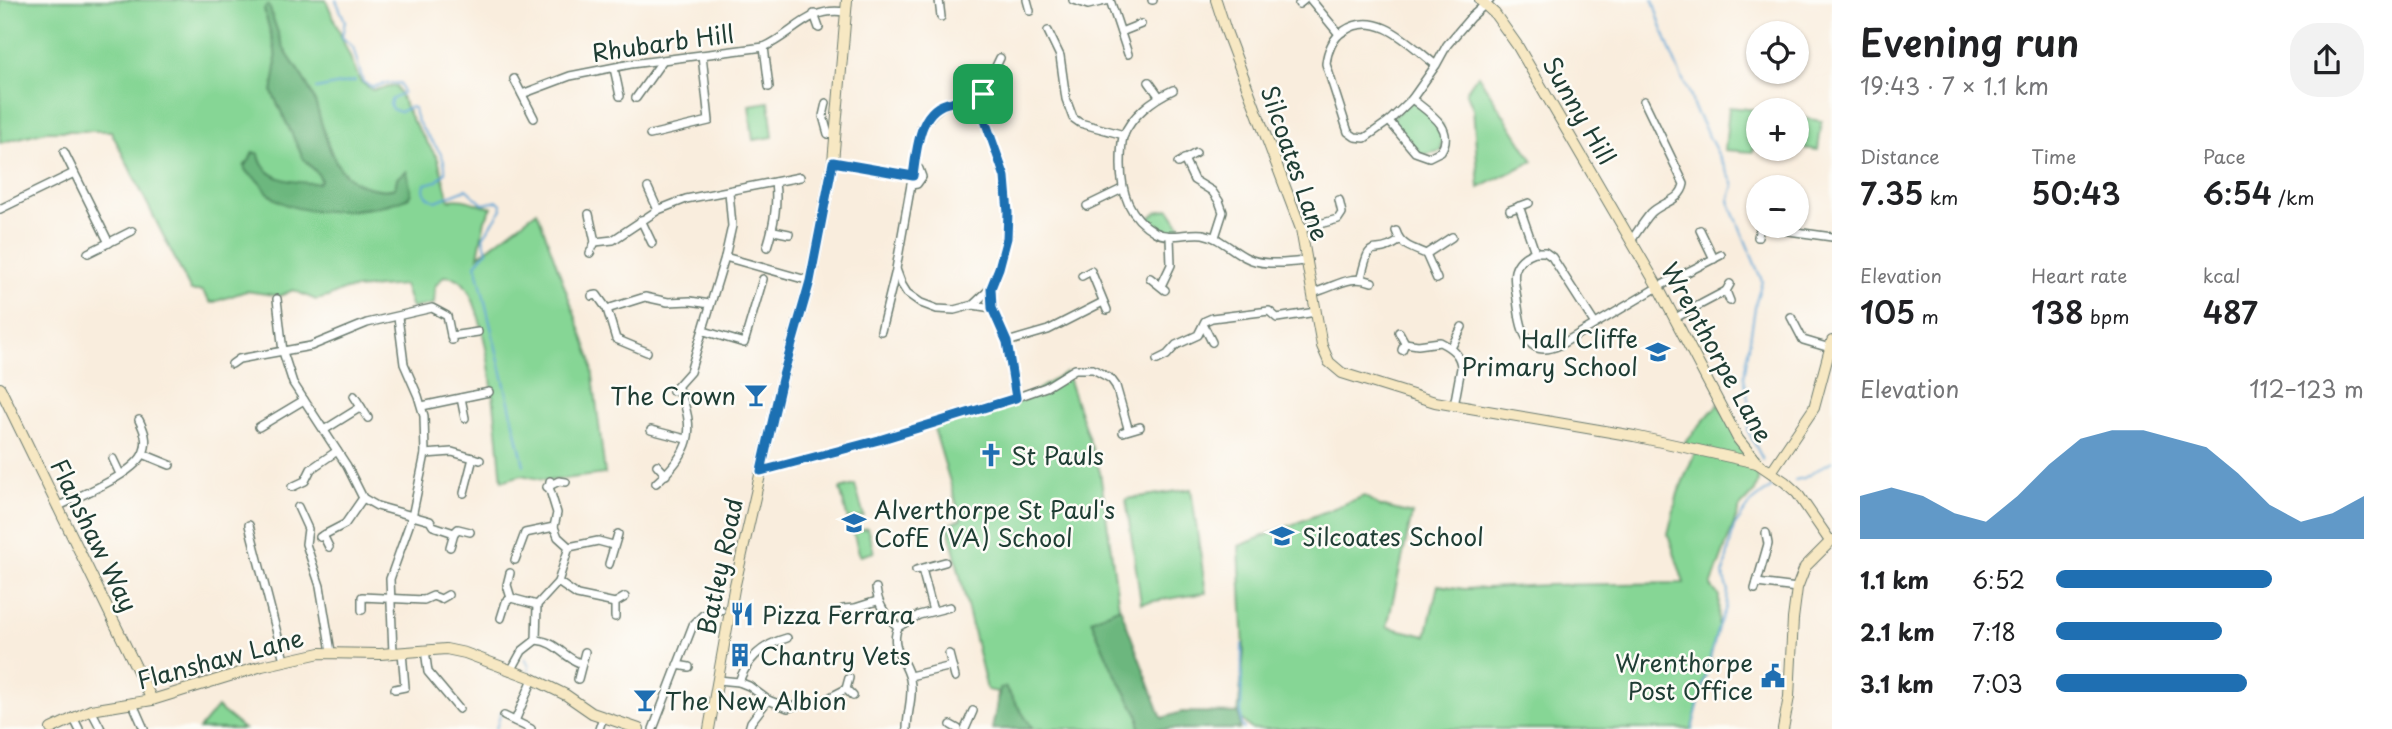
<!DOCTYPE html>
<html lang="en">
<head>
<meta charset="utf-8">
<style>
  body { margin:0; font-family:"Playpen Sans",sans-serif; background:#f2f2f2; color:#202124; height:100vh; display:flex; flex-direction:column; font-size:26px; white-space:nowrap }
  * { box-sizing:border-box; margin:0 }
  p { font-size:23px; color:#757577 }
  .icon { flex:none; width:38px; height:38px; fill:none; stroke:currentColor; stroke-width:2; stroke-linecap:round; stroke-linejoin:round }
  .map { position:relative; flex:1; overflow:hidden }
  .details { display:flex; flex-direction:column; background:#fff; width:560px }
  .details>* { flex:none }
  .tools { position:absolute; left:1746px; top:21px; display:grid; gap:14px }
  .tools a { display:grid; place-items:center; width:63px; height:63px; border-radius:50%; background:#fff; box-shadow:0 2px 5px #0004; font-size:35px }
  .pin { position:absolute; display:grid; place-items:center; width:60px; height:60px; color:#fff; margin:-30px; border-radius:14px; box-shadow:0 4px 10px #0006 }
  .round { display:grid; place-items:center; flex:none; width:74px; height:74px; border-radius:28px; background:#f2f2f2 }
  .head { display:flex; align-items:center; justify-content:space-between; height:119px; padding:0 28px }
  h1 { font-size:38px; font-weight:600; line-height:52px }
  .stats { display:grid; grid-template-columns:repeat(3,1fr); gap:10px; height:119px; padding:7px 28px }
  .stats div { display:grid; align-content:center }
  .stats b { font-size:30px; font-weight:600 }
  .stats small { font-size:19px; font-weight:400 }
  .stats p { font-size:19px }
  .chart { height:196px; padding:14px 28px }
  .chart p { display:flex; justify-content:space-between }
  .chart svg { width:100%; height:126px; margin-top:7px; fill:#1f6fb2; opacity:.7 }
  ul { padding:0 28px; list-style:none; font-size:23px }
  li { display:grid; grid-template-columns:112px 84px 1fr; align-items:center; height:52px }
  li i { height:18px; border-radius:9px; background:#1f6fb2 }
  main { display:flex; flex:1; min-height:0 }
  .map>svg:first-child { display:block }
</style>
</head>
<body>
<main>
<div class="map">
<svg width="1832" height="729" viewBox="0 0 1832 729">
  <rect width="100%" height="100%" fill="#fdfcf7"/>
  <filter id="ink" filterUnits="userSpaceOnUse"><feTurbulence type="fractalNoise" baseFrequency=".0143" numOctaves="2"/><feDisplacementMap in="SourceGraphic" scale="14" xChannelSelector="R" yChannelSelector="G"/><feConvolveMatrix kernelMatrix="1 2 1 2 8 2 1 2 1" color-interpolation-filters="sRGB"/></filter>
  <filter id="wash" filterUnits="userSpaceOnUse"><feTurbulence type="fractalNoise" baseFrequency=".00686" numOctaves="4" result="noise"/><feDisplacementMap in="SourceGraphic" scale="28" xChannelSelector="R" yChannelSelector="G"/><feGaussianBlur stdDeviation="1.57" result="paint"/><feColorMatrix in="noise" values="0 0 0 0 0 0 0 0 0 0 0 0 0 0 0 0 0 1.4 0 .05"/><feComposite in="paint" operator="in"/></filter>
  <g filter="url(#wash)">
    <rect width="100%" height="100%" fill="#f9eddd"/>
    <g fill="#86d695" stroke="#528a64" stroke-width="2">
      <path d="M0 0H326L360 81 372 90 396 86 412 120 438 159 449 200C468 197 473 205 492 207L485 220 478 256 537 211 591 359 605 474 547 481 522 475 502 481C497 437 490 314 463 283 458 277 451 277 444 276L435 286 434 304 412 308 404 285 343 290 328 297 316 300 293 290 280 296 246 291 211 303 202 291H191L111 131H46L0 143Z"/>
      <path d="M1478 75 1533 161 1479 188 1473 108 1466 92Z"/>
      <path d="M1412 99 1443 126 1441 151 1421 155 1389 121Z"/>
      <path d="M769 102 773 137 753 140 749 105Z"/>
      <path d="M1729 107 1757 110 1753 152 1725 150Z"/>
      <path d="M1797 117 1822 121 1818 150 1797 147Z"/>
      <path d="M1169 209 1183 230C1168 233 1162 231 1149 223L1148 219 1157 212Z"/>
      <path d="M1066 372 1100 472 1119 607 1163 722 1171 729H994L998 692 987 690 948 525 961 519 933 425 1032 393Z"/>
      <path d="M1718 404 1757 463 1758 481 1755 491 1740 507 1711 586 1719 596 1718 627 1692 729H1251L1238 716 1244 651 1239 546 1364 496 1380 506 1412 514 1387 627 1426 636 1438 585 1464 589 1548 585 1684 583 1668 534 1678 493 1696 450 1682 446Z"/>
      <path d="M855 485 864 516 848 520 840 489Z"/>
      <path d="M1191 489 1206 593 1141 603 1126 499Z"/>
      <path d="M867 528 874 552 860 556 853 532Z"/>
      <path d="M217 707 244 729H199Z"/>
    </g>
    <g fill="#6cb77e" stroke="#467a59" stroke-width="2">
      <path d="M267 5 269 6C274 21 279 38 286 52 295 67 308 82 314 99 326 132 329 177 368 187 378 189 386 191 395 188L397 178 407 171 411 193 409 197C377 211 308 219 277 200 268 195 264 187 258 181 252 174 246 175 244 166L249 161 253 152 259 154C263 181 296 183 318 183L321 180 318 174 303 158 272 92 276 67 275 50 264 9Z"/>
      <path d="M1120 607 1162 718 1182 712 1239 713 1240 729H1139V717L1111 666 1091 620Z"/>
      <path d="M1005 687 1033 729H992L1000 688Z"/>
    </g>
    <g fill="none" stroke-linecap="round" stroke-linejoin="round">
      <g stroke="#5fa5d5" stroke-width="2">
        <path d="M336 0 345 21 342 37 353 47 363 82 372 87 383 84 400 83 403 93 391 100 390 105 392 109 400 112 410 107 414 108C416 134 448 147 445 173L437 181 425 184C422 193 427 198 436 201L466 189 483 204 498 201 501 204 502 209 483 237 487 251 476 264 524 465"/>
        <path d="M1653 0C1660 24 1668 47 1678 69 1683 82 1692 93 1693 106L1734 185 1729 201 1762 281 1756 301 1744 377 1750 411 1748 431 1763 460"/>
        <path d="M316 89 355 81"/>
        <path d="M1767 474 1772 485"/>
        <path d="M1795 480 1804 478 1832 461"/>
        <path d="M1242 644 1241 724 1244 729"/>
        <path d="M525 658 529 666V670"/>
        <path d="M496 729 501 712"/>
        <path d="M1692 729 1718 627 1726 608 1728 591 1723 575 1734 527 1751 503 1773 486 1780 484"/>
      </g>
    </g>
  </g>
  <g filter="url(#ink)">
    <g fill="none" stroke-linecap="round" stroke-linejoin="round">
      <g stroke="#6b7b6f" stroke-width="10">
        <g id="street">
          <path d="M939 0 941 17"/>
          <path d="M1027 0 1030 11"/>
          <path d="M1073 0 1088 5 1109 0"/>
          <path d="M1110 0 1128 54"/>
          <path d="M1152 0H1153"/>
          <path d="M1311 0 1339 34"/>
          <path d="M1299 4 1304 0"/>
          <path d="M814 14 819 28"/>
          <path d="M1048 31 1060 56 1066 99 1073 118 1080 123 1124 135"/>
          <path d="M1121 32 1141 24"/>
          <path d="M764 47 769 87"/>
          <path d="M1436 65C1411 46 1378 8 1344 31 1333 37 1327 52 1326 64L1348 132 1355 137 1365 138 1389 121 1412 99 1436 65 1447 45 1470 18 1490 0"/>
          <path d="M614 68 620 96"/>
          <path d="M514 79 534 118"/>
          <path d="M1149 82 1159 96"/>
          <path d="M1173 90C1153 99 1131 116 1123 137 1121 145 1121 155 1121 164 1121 193 1129 217 1155 232 1170 240 1186 232 1203 234 1219 237 1230 249 1245 257 1263 267 1288 262 1308 261"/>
          <path d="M522 94 570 76 631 64 764 47C794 34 809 6 845 12"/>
          <path d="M636 98 663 60"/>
          <path d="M826 103 823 116 828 134 835 136"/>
          <path d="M982 112C957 91 938 104 921 128L896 269 902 285 907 293 921 303 937 309 954 310 973 305 991 288"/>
          <path d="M1389 121 1415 152 1429 157 1441 151C1456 128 1428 112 1412 99"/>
          <path d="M650 135 709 121 702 55"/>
          <path d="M64 152 109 243"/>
          <path d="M1184 159 1194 180 1212 191 1219 201 1223 212 1215 237"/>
          <path d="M833 162 913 176"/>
          <path d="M1178 163 1196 153"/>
          <path d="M911 185 917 184 922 177 919 169 914 166"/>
          <path d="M648 188 658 210"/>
          <path d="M1087 206 1122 189"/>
          <path d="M1519 206 1535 252"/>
          <path d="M0 209 74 173"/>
          <path d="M1510 210 1529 203"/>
          <path d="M589 214 595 242 590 253"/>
          <path d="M641 220 652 243"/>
          <path d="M1301 229 1338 219 1342 213 1339 200"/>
          <path d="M1700 230 1714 259"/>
          <path d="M774 231 789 234"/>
          <path d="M1396 231C1401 246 1412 248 1426 254L1452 237"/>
          <path d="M1758 237 1760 227 1832 237"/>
          <path d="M1631 241C1637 232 1644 221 1651 213 1662 202 1681 201 1684 184L1644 101"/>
          <path d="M595 242 613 240 658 210 686 199 800 177"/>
          <path d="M767 247C774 225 778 205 775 182"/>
          <path d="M88 253 132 231"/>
          <path d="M1426 254 1437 279"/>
          <path d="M725 257 810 281"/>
          <path d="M1082 276 1091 271 1107 310"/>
          <path d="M1150 278 1165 290"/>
          <path d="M1361 278C1371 232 1372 260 1399 241"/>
          <path d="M1730 284 1726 291 1730 301"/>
          <path d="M1161 286 1171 265 1170 237"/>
          <path d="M1312 293C1334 288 1350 273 1372 282"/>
          <path d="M592 296 597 295 607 309 616 339 647 352"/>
          <path d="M277 299 283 352 293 383 347 466 363 498 377 506 430 521 433 526 454 533 458 529 470 532"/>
          <path d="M973 305 992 308"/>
          <path d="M607 309 645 297 668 302 690 301 710 304"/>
          <path d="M1791 317 1803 340 1830 348"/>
          <path d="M1675 318 1726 291"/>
          <path d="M1595 324 1552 257 1545 252H1535C1526 255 1518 261 1515 271 1513 279 1516 290 1517 299 1520 324 1524 361 1560 345L1658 287 1721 255"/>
          <path d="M1204 326 1212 342"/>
          <path d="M704 331 744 343 763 279"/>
          <path d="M881 331 896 270"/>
          <path d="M1399 332 1405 343 1402 350"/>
          <path d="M451 336 478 332"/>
          <path d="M1007 342 1048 330 1103 302"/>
          <path d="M1405 343 1418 345 1440 342C1452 348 1461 355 1461 368L1454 406"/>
          <path d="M1451 348 1462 327"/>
          <path d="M1157 360 1167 355 1176 345 1198 335 1205 321 1212 318 1269 311 1277 318 1316 312"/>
          <path d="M232 364 239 359 311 346 367 323 432 308 447 316 452 340"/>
          <path d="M673 391 690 372 725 257 732 226 729 192"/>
          <path d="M354 396 368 418"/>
          <path d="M461 398 465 418"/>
          <path d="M1015 398 1046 387 1075 369H1093L1111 379 1116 386 1128 428"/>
          <path d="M422 406 489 392"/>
          <path d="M259 427 304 400"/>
          <path d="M324 430 361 407"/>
          <path d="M651 430 686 439"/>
          <path d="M1123 432 1140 427"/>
          <path d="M143 454 170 465"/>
          <path d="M425 454 452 452 480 460"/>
          <path d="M113 459 120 474"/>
          <path d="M657 465 666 475"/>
          <path d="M761 471 879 440 1015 398 1007 342 992 308 991 288 999 268 1007 238 1008 213 1005 177 982 112 983 94 1000 58"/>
          <path d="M656 483C690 453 698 431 678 388"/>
          <path d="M292 487 305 481 311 469 337 451"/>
          <path d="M547 487 559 481 566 482"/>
          <path d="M464 493 473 458"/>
          <path d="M57 507C78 496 137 474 144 451 148 440 144 430 139 420"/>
          <path d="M298 507 308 529 306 544 320 586 331 652"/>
          <path d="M249 525 284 660"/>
          <path d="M323 535 329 547"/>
          <path d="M320 537 345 524 363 498"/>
          <path d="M450 547 454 533"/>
          <path d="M569 547 598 541 613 545"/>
          <path d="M515 560 525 533 554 527"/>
          <path d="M609 564 618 534"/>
          <path d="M922 569 933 611"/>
          <path d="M916 570 945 562"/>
          <path d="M510 573 507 585 511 598"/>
          <path d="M558 582 577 595 615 603"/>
          <path d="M1757 583 1797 588"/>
          <path d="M876 588C878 605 885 615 898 627 889 648 906 660 910 679 914 695 907 712 907 729"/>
          <path d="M1755 589 1768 544 1766 533"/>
          <path d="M843 609 855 608 877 601"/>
          <path d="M362 610V597L424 600 433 596 441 599 448 595"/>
          <path d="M615 617V603L625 597"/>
          <path d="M501 618 506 602 511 598 537 605"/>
          <path d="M898 627 919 615 950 607"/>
          <path d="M536 640C558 642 561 656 580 663"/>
          <path d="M425 650 428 672 459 709"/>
          <path d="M393 653 390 579 412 517 425 454 424 416 418 396 404 364 398 317"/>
          <path d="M949 654 955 677"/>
          <path d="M677 665 689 667"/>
          <path d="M511 671 522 651 536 640 537 605 558 582 569 547 558 537 554 527 557 513 549 487 550 481"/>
          <path d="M910 676 952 666"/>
          <path d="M849 678 846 689 853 696"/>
          <path d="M578 679 585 652"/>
          <path d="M718 680 739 682 749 686 768 700 788 708 803 703 821 702 846 689"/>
          <path d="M739 682C747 659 764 644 787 638"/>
          <path d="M395 689 405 687 402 652"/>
          <path d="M133 704 144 729"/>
          <path d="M91 710 101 729"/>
          <path d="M504 716 531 729"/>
          <path d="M73 717 79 729"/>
          <path d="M515 721 533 679"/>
          <path d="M951 725 958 729"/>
          <path d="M599 729 603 717"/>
          <path d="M653 729 693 625 703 615 721 610"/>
          <path d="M749 729 751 722 768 700"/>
          <path d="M965 729 973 711"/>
        </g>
      </g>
      <g stroke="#6b7b6f" stroke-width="12">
        <g id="secondary">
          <path d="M1216 0 1226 31 1301 229 1322 346 1329 362 1342 373 1435 402 1634 436 1757 463"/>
          <path d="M1480 0 1495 14 1517 45 1658 287 1738 439 1757 463 1785 482 1797 493 1830 541"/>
          <path d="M0 388 152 700"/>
          <path d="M1771 472 1814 408 1832 341"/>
          <path d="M51 729 91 710 152 700 262 666 320 653 380 654 446 649 465 653 529 677 566 695 592 713 639 729"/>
          <path d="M709 729 734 589 782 379 810 281 833 162 847 0"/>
          <path d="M1783 729 1789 697 1793 619 1797 588 1805 567 1832 540"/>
        </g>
      </g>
      <use href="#street" stroke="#fff" stroke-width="7"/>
      <use href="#secondary" stroke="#f7e8c3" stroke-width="10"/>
    </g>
  </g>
  <g fill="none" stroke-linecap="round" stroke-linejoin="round" filter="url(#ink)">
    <g stroke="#fff" stroke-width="14">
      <path id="route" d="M983 94 985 103 982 112 1005 177 1008 213 1007 238 999 268 991 288 992 308 1007 342 1016 398 879 440 761 471 782 379 810 281 833 162 913 176C917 150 918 107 952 102 967 99 968 104 983 94Z"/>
    </g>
    <use href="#route" stroke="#1f6fb2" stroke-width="9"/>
  </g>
  <defs>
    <g id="school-bare" transform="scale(1.89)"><path d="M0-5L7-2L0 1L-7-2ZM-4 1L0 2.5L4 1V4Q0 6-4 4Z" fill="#1f6fb2" stroke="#fdfcf7" stroke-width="2.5" paint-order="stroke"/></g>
    <g id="bar-bare" transform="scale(1.89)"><path d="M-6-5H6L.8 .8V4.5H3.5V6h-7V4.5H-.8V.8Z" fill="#1f6fb2" stroke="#fdfcf7" stroke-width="2.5" paint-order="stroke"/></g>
    <g id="church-bare" transform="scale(1.89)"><path d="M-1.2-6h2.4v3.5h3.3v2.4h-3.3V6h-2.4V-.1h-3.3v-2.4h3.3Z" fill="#1f6fb2" stroke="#fdfcf7" stroke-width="2.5" paint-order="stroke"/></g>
    <g id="restaurant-bare" transform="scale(1.89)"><path d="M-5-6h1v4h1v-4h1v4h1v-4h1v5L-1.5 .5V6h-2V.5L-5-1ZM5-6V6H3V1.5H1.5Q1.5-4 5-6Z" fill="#1f6fb2" stroke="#fdfcf7" stroke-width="2.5" paint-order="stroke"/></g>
    <g id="building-bare" transform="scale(1.89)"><path d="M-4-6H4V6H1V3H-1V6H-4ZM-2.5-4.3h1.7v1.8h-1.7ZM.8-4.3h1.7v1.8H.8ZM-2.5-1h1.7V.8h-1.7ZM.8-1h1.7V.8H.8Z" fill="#1f6fb2" stroke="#fdfcf7" stroke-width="2.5" paint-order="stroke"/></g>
    <g id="civic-bare" transform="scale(1.89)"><path d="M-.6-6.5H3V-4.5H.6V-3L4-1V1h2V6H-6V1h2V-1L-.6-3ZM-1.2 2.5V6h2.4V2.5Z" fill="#1f6fb2" stroke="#fdfcf7" stroke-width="2.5" paint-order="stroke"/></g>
  </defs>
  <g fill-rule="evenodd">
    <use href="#school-bare" x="1658" y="352"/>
    <use href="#bar-bare" x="756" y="395"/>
    <use href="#church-bare" x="991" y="455"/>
    <use href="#school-bare" x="854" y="523"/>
    <use href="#school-bare" x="1282" y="536"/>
    <use href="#restaurant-bare" x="742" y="614"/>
    <use href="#building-bare" x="740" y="655"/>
    <use href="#civic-bare" x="1773" y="676"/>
    <use href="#bar-bare" x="645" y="700"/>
  </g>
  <g text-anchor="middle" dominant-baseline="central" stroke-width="5" stroke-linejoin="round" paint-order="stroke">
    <g font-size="24" fill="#1f3d34" stroke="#fdfcf7">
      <text transform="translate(663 42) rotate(-8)">Rhubarb Hill</text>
      <text transform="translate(1580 110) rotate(60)">Sunny Hill</text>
      <text transform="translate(1296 163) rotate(71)">Silcoates Lane</text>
      <text transform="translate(1718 352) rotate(61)">Wrenthorpe Lane</text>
      <text transform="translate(95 535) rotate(64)">Flanshaw Way</text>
      <text transform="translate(719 566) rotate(-78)">Batley Road</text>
      <text transform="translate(220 658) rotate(-15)">Flanshaw Lane</text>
    </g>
    <g font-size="24" fill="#1f3d34" stroke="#fdfcf7" text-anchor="start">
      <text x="1638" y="338" text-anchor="end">Hall Cliffe<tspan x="1638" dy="28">Primary School</tspan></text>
      <text x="736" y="395" text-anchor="end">The Crown</text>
      <text x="1011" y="455">St Pauls</text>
      <text x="874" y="509">Alverthorpe St Paul's<tspan x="874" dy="28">CofE (VA) School</tspan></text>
      <text x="1302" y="536">Silcoates School</text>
      <text x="762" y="614">Pizza Ferrara</text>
      <text x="760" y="655">Chantry Vets</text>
      <text x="1753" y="662" text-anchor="end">Wrenthorpe<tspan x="1753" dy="28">Post Office</tspan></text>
      <text x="665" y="700">The New Albion</text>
    </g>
  </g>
</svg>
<div class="tools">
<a><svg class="icon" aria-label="locate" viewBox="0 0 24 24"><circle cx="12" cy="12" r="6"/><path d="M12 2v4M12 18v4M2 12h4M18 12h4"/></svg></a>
<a>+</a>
<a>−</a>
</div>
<div class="pin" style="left:983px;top:94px;background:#1e9e55"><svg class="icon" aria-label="arrive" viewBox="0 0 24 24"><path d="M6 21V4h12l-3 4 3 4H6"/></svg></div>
</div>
<section class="details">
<div class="head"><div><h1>Evening run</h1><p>19:43 · 7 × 1.1 km</p></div><a class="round"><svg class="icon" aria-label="share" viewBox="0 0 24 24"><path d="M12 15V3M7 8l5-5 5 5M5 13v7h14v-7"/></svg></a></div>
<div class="stats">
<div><p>Distance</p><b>7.35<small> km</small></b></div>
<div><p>Time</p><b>50:43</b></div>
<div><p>Pace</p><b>6:54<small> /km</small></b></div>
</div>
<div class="stats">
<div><p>Elevation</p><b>105<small> m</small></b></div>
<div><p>Heart rate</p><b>138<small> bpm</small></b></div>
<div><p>kcal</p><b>487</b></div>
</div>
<div class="chart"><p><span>Elevation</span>112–123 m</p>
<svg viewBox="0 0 160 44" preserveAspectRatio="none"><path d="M0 44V29L10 26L20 29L30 35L40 38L50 29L60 18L70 9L80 6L90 6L100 9L110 12L120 21L130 32L140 38L150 35L160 29V44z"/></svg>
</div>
<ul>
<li><b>1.1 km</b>6:52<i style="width:70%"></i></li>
<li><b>2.1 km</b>7:18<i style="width:54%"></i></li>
<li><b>3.1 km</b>7:03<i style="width:62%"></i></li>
</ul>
</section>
</main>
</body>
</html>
